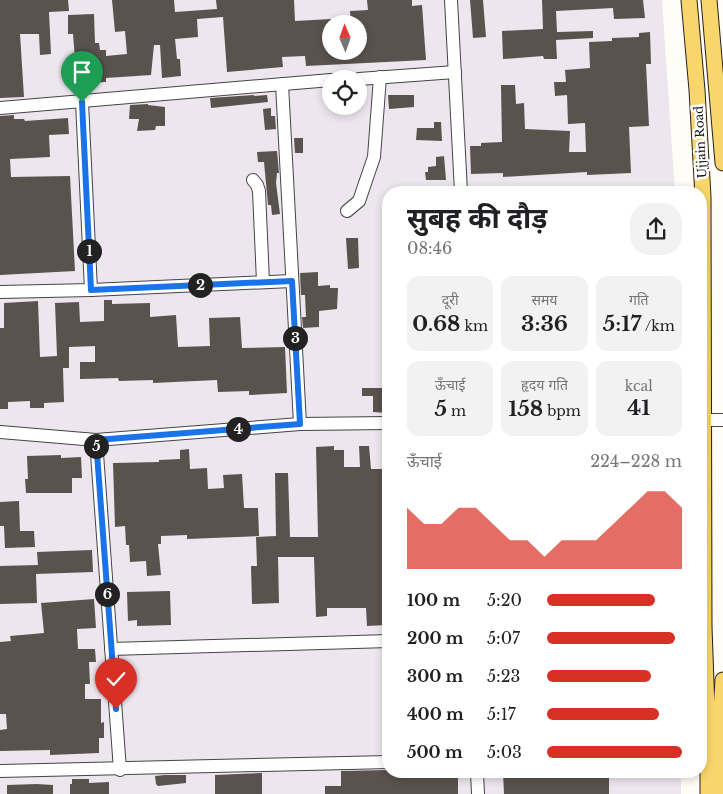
<!DOCTYPE html>
<html lang="hi">
<head>
<meta charset="utf-8">
<style>
  body { margin:0; font-family:"Libre Baskerville","Noto Sans Devanagari",serif; background:#f2f2f2; color:#202124; height:100vh; display:flex; flex-direction:column; font-size:19px; white-space:nowrap }
  * { box-sizing:border-box; margin:0 }
  p { font-size:16px; color:#757577 }
  .icon { flex:none; width:28px; height:28px; fill:none; stroke:currentColor; stroke-width:2; stroke-linecap:round; stroke-linejoin:round }
  .map { position:relative; flex:1; overflow:hidden }
  .drawer { position:absolute; left:382px; top:186px; width:325px; height:592px; display:flex; flex-direction:column; background:#fff; border-radius:20px; box-shadow:0 2px 8px #0003 }
  .drawer>* { flex:none }
  .needle { width:32px; rotate:358deg }
  .fabs { position:absolute; left:322px; top:15px; display:grid; gap:10px }
  .fabs a { display:grid; place-items:center; width:45px; height:45px; border-radius:50%; background:#fff; box-shadow:0 2px 8px #0003; font-size:25px }
  .pin { position:absolute; display:grid; place-items:center; width:42px; height:42px; color:#fff; margin:-51px -21px; border-radius:50% 50% 50% 0; rotate:-45deg; box-shadow:0 0 5px #0007 }
  .pin .icon { rotate:45deg }
  .km { position:absolute; width:25px; height:25px; margin:-12px; border-radius:50%; background:#222; color:#fff; font-size:14px; line-height:25px; text-align:center }
  .round { display:grid; place-items:center; flex:none; width:52px; height:52px; border-radius:20px; background:#f2f2f2 }
  .summary { display:flex; align-items:center; justify-content:space-between; height:85px; padding:0 25px }
  h1 { font-size:28px; font-weight:700; line-height:38px }
  .figures { display:grid; grid-template-columns:repeat(3,1fr); gap:8px; height:85px; padding:5px 25px }
  .figures div { display:grid; align-content:center; border-radius:12px; background:#f2f2f2; text-align:center }
  .figures b { font-size:21px; font-weight:700 }
  .figures small { font-size:14px; font-weight:400 }
  .figures p { font-size:14px }
  .chart { height:140px; padding:10px 25px }
  .chart p { display:flex; justify-content:space-between }
  .chart svg { width:100%; height:90px; margin-top:5px; fill:#d93025; opacity:.7 }
  ul { padding:0 25px; list-style:none; font-size:16px }
  li { display:grid; grid-template-columns:80px 60px 1fr; align-items:center; height:38px }
  li i { height:12px; border-radius:6px; background:#d93025 }
  .map>svg:first-child { display:block }
</style>
</head>
<body>
<div class="map">
<svg width="723" height="794" viewBox="0 0 723 794">
  <rect width="100%" height="100%" fill="#fffdf5"/>
  <path fill="#eee6ef" fill-rule="evenodd" d="M0 0H662L675 192H389V772L681 773V794H0ZM331 24H359V51H331ZM331 79H359V106H331Z"/>
  <g fill="#5a524d">
    <path d="M0 0H68L69 11 49 12 51 54 40 55 39 34H20L24 97 0 98Z"/>
    <path d="M112 0H174L175 12 217 9 216 0H294L295 21 331 19V52L359 51V24H351L350 11 368 10 367 0H412V6L422 5 426 60 306 66 305 56 282 57 283 67 227 72 223 17 197 19 198 37 175 39 177 59H180L181 76 162 78 160 45H154L151 75 106 78V82L82 83V72H76L73 34H68V15L94 14 95 43H99L100 50H106V56L127 54 125 31 115 32Z"/>
    <path d="M470 0H483L486 37 473 38Z"/>
    <path d="M542 0H643L645 18 614 19 613 8 556 11 557 32 593 31V38L556 40 557 59H544L543 56 503 59 502 31 543 29Z"/>
    <path d="M650 32 651 64H646L649 126 629 127 631 173 587 175V172L503 177V173L471 174 470 146H481V143L502 142 501 85H515L516 104 524 103 525 129 570 131 569 152H586L585 123 568 124 567 95 555 96 554 82H566L565 70 590 68 589 42 612 41V38L639 37V33Z"/>
    <path d="M254 95V96L267 95 268 102 211 108 210 98Z"/>
    <path d="M388 95H414V107L389 109Z"/>
    <path d="M148 104V105L165 107V126H156L155 130 137 131 139 119H129L130 105Z"/>
    <path d="M271 108V116H275L276 129 265 130 263 109Z"/>
    <path d="M14 115V119H24L25 121 68 118 69 134 49 135 50 157 10 159 11 177 70 176 75 271 0 275V116Z"/>
    <path d="M434 122H441L442 141 416 140 417 128H434Z"/>
    <path d="M294 138H303V153H295Z"/>
    <path d="M277 151 279 173H277L276 183 280 214 272 215 271 205H268L264 162H258L257 152Z"/>
    <path d="M444 156 446 180H426L425 172H428V167L436 166V157Z"/>
    <path d="M346 238H358L359 268 348 269Z"/>
    <path d="M318 272V286L330 285V288H338L337 309 319 311V327L303 328 302 317H306L305 295H301L300 273Z"/>
    <path d="M104 300H112V304L150 303V317L176 315 178 347 210 346 209 318 240 317 242 348 285 347 287 393 249 395V391L218 392 217 380 153 383V380L119 381 118 378 80 379V362H95V346L69 347V368H63L64 402 44 403V408H30V401L8 402V409H0V328H4V303L38 301 40 357 57 356 55 303 79 302 80 322 104 321Z"/>
    <path d="M362 388H384V391H389V413L373 412V396H362Z"/>
    <path d="M334 446V450H344V467H360L359 446H369L371 469H389V598L385 599 386 625 367 626 366 608H327V616L316 617 314 557H278L279 603 252 604 251 566H257L256 537 276 536 275 473H288L290 537H318L316 447Z"/>
    <path d="M189 449 190 469 207 468 208 489 224 488 223 475 242 474 244 508H258L259 536 187 539V535L161 536V544H158L161 575 147 576 146 561 130 562 129 545H126L125 526 115 527 113 463 159 462V460L180 459V450Z"/>
    <path d="M61 455V458L81 457 82 478H72V493H26L25 479H28L27 456Z"/>
    <path d="M19 501 20 531H34L35 547 5 548 4 526H0V502Z"/>
    <path d="M92 550 93 572 36 574 37 603 0 604V566L38 565 37 552Z"/>
    <path d="M170 591 171 625 137 626V620L128 621 127 592Z"/>
    <path d="M94 599 96 628 77 629 78 649H95L96 662H89L90 684H85V699H101V723L104 722V738H99V753L50 755V750L0 751V730L7 729 6 714H0V642L11 641 10 636 44 633 41 603Z"/>
    <path d="M388 770V772H458V794H325V786H341V771Z"/>
    <path d="M503 772H609V794H504Z"/>
    <path d="M262 773V794H215V775Z"/>
    <path d="M165 775H186V783L158 786 156 784 155 776Z"/>
    <path d="M72 779H89V783L109 782V794H70V784H72Z"/>
    <path d="M37 784 53 785V794H7V785Z"/>
  </g>
  <g fill="none" stroke-linecap="round" stroke-linejoin="round">
    <g stroke="#444" stroke-width="14">
      <g id="minor">
        <path d="M451 0 461 192"/>
        <path d="M359 79 455 72"/>
        <path d="M282 84 300 424"/>
        <path d="M82 102 91 290"/>
        <path d="M0 108 331 80"/>
        <path d="M253 180 257 185 259 191 263 282"/>
        <path d="M347 211 359 201 374 157 380 77"/>
        <path d="M0 292 91 290 292 281"/>
        <path d="M701 420H723"/>
        <path d="M0 432 96 440 300 424 389 423"/>
        <path d="M96 440 120 770"/>
        <path d="M111 649 389 641"/>
        <path d="M0 771 389 762"/>
        <path d="M477 772 478 794"/>
      </g>
    </g>
    <g stroke="#222" stroke-width="17">
      <g id="major">
        <path d="M689 0 697 90 703 197 704 627 708 738V794"/>
        <path d="M709 0 723 163"/>
        <path d="M720 794V725L723 680"/>
      </g>
    </g>
    <use href="#minor" stroke="#fff" stroke-width="12"/>
    <use href="#major" stroke="#f9d66b" stroke-width="15"/>
  </g>
  <g fill="none" stroke-linecap="round" stroke-linejoin="round">
    <g stroke="#fff" stroke-width="10">
      <path id="route" d="M82 102 91 290 292 281 300 424 96 440 116 709"/>
    </g>
    <use href="#route" stroke="#1a73e8" stroke-width="6"/>
  </g>
  <g text-anchor="middle" dominant-baseline="central" stroke-width="5" stroke-linejoin="round" paint-order="stroke">
    <g font-size="12" fill="#111" stroke="#fff">
      <text transform="translate(700 142) rotate(-93)">Ujjain Road</text>
    </g>
  </g>
</svg>
<div class="fabs">
<a><svg class="needle" viewBox="-14 -14 28 28"><path d="M0-13l5 13h-10z" fill="#e53935"/><path d="M0 13l5-13h-10z" fill="#757577"/></svg></a>
<a><svg class="icon" aria-label="locate" viewBox="0 0 24 24"><circle cx="12" cy="12" r="6"/><path d="M12 2v4M12 18v4M2 12h4M18 12h4"/></svg></a>
</div>
<div class="pin" style="left:82px;top:102px;background:#1e9e55"><svg class="icon" aria-label="arrive" viewBox="0 0 24 24"><path d="M6 21V4h12l-3 4 3 4H6"/></svg></div>
<div class="pin" style="left:116px;top:709px;background:#d93025"><svg class="icon" aria-label="check" viewBox="0 0 24 24"><path d="M5 12l5 5 9-10"/></svg></div>
<b class="km" style="left:89px;top:251px">1</b>
<b class="km" style="left:200px;top:285px">2</b>
<b class="km" style="left:295px;top:338px">3</b>
<b class="km" style="left:238px;top:429px">4</b>
<b class="km" style="left:96px;top:446px">5</b>
<b class="km" style="left:107px;top:594px">6</b>
<section class="drawer">
<div class="summary"><div><h1>सुबह की दौड़</h1><p>08:46</p></div><a class="round"><svg class="icon" aria-label="share" viewBox="0 0 24 24"><path d="M12 15V3M7 8l5-5 5 5M5 13v7h14v-7"/></svg></a></div>
<div class="figures">
<div><p>दूरी</p><b>0.68<small> km</small></b></div>
<div><p>समय</p><b>3:36</b></div>
<div><p>गति</p><b>5:17<small> /km</small></b></div>
</div>
<div class="figures">
<div><p>ऊँचाई</p><b>5<small> m</small></b></div>
<div><p>हृदय गति</p><b>158<small> bpm</small></b></div>
<div><p>kcal</p><b>41</b></div>
</div>
<div class="chart"><p><span>ऊँचाई</span>224–228 m</p>
<svg viewBox="0 0 160 44" preserveAspectRatio="none"><path d="M0 44V14L10 22L20 22L30 14L40 14L50 22L60 30L70 30L80 38L90 30L100 30L110 30L120 22L130 14L140 6L150 6L160 14V44z"/></svg>
</div>
<ul>
<li><b>100 m</b>5:20<i style="width:80%"></i></li>
<li><b>200 m</b>5:07<i style="width:95%"></i></li>
<li><b>300 m</b>5:23<i style="width:77%"></i></li>
<li><b>400 m</b>5:17<i style="width:83%"></i></li>
<li><b>500 m</b>5:03<i style="width:100%"></i></li>
</ul>
</section>
</div>
</body>
</html>
